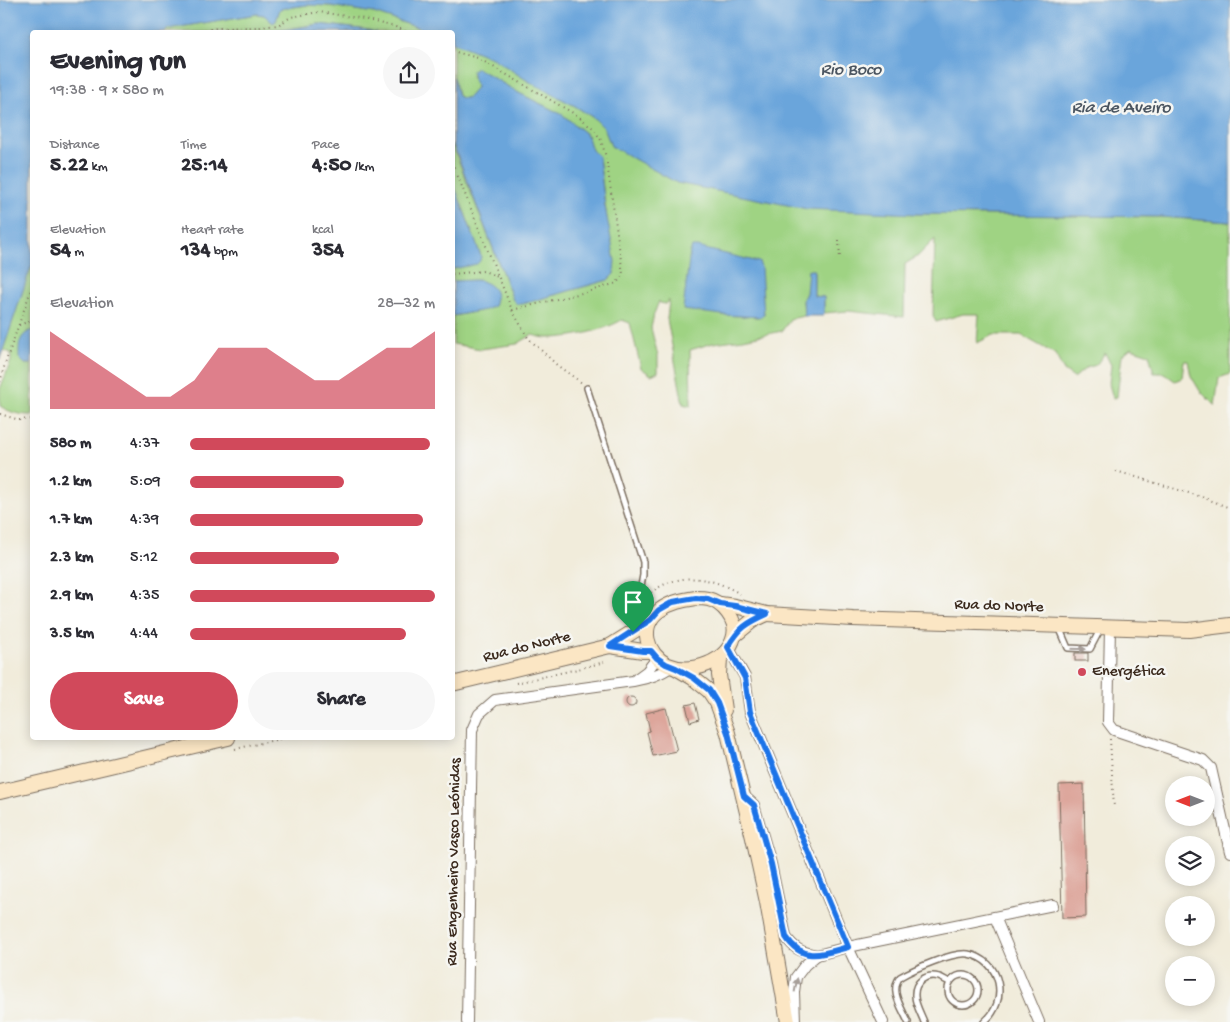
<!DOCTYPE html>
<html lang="en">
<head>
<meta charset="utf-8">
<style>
  body { margin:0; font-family:"Gochi Hand",sans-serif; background:#f7f7f7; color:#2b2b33; height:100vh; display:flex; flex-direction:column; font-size:19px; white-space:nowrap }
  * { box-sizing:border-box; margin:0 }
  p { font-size:16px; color:#7c7c81 }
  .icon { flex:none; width:28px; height:28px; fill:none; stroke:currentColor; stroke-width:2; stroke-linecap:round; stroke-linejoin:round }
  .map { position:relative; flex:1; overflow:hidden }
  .side { position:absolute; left:30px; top:30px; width:425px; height:710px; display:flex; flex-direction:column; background:#fff; border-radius:5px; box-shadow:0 2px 12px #0003 }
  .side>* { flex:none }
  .needle { width:32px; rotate:270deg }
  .fabs { position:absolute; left:1165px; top:776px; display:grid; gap:10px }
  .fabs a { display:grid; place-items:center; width:50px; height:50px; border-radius:50%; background:#fff; box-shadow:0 2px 12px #0003; font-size:25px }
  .pin { position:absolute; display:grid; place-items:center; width:42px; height:42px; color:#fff; margin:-51px -21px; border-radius:50% 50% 50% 0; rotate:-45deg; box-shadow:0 0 5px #0007 }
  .pin .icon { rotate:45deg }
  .round { display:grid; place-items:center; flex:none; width:52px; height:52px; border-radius:26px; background:#f7f7f7 }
  .overview { display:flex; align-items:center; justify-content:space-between; height:85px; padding:0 20px }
  h1 { font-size:28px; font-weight:800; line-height:38px }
  .figures { display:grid; grid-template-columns:repeat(3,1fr); gap:8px; height:85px; padding:5px 20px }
  .figures div { display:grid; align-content:center }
  .figures b { font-size:21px; font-weight:800 }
  .figures small { font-size:14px; font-weight:400 }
  .figures p { font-size:14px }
  .chart { height:140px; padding:10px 20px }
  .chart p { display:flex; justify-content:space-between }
  .chart svg { width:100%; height:90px; margin-top:5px; fill:#d1495b; opacity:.7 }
  .cta { display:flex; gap:10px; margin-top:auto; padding:10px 20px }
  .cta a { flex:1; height:58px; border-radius:30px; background:#d1495b; color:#fff; font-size:20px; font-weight:800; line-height:58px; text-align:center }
  .cta a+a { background:#f7f7f7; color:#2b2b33 }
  ul { padding:0 20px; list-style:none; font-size:16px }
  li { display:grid; grid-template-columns:80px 60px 1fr; align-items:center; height:38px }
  li i { height:12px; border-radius:6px; background:#d1495b }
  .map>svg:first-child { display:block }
</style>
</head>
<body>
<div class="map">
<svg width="1230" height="1022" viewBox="0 0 1230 1022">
  <rect width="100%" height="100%" fill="#f6f6f2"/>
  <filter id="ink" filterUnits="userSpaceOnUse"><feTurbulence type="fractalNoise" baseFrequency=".02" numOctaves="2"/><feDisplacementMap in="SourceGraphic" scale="10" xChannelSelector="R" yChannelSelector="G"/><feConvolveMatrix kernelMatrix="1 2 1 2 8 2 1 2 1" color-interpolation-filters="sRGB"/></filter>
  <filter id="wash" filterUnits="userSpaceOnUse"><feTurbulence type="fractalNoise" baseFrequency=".0096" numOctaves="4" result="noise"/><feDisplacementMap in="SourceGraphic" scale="20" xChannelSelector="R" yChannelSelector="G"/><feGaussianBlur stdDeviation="1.12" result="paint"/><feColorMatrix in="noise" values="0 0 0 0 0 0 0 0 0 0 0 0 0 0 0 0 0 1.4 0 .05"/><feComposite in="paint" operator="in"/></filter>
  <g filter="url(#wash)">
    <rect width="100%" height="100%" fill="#f1ecdb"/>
    <g fill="#9fd383" stroke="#6d7e50" fill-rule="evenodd">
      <path d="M307 5 331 6 374 13 431 32H376L368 30 319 24 271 32H164L167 29 257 14 265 15 269 20 276 21 280 9Z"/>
      <path d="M453 42 494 58 528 81 575 106 595 119 604 128 612 147 915 214 1161 217 1230 222V374L1219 378 1215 406 1200 391 1191 376 1188 361H1184L1182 378 1175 381 1164 373H1154L1149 354 1131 348 1122 355 1117 397 1113 398 1109 384 1111 365 1105 353 1096 365 1086 368 1074 378 1064 371 1055 354 1021 335H993L977 343 979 314H963L936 322 933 316 935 239 918 256 905 264 904 317 848 311 824 313V297H814V270L806 293 803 299 804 316 790 319 782 331 743 339 713 343 690 350 691 406 683 404 667 319 669 300 666 304 660 303 659 301 654 314 651 328 658 356V372L651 375 641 368 630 323 622 320C603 331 571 338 548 338 543 338 537 336 532 335L517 344 481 349 453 344V316L485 310 494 306C499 290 492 289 480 280L453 281V269H455L481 256 453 182 452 144 513 300 522 304 608 280 614 274 599 157 592 150 587 135 563 115 519 93 477 68 471 76 475 82 476 87C471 95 467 102 458 96L453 77ZM726 255 754 261 764 314 760 317 722 315Z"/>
      <path d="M32 264V330L27 332 25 364H32V415C20 415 11 413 0 406V389L11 361V353L3 350Z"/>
    </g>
    <g fill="#6aa5db" stroke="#52687c">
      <path d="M0 0H1230V222L1161 217 915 214 807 209 677 183 611 146 604 128 595 119 575 106 528 81 494 59 453 42 452 32H431L374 13 331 6 307 5 280 9 276 21 273 23 264 15 257 14 168 29 164 32H32V264L0 359Z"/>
      <path d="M319 24 368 30 376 32H271Z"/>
      <path d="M477 68 519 93 563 115 587 135 592 150 599 157 605 206 615 261 614 274 608 280 522 304H517L513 300 453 144V77L458 96C467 102 471 95 476 87 475 81 471 77 472 71Z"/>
      <path d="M453 182 481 256 480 261 477 264 453 269Z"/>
      <path d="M692 247H697L759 262 761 267 764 314 760 317 722 315 683 310 690 251Z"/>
      <path d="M808 270H814V296L824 297V313L823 316H804L803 299 806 293Z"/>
      <path d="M474 280C483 280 496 286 496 297 496 299 495 305 494 306L485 310 453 316V281Z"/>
      <path d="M32 330V364H25L19 358C19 345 18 336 32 330Z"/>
    </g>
    <g id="blocks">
      <g fill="#dda69b">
        <rect x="1075" y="653" width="13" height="8"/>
        <circle cx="631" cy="702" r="5"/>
        <path d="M695 703 699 719 690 722 686 705Z"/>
        <path d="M666 708 677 751 653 756 647 732 650 731 646 713Z"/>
        <path d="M1084 784 1086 917 1062 918 1059 785Z"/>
      </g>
    </g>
  </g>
  <g filter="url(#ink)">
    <use href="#blocks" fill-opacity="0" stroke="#7b6e60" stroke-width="1"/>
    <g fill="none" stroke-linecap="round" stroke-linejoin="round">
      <g stroke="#7b6e60" stroke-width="8">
        <g id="service">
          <path d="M587 388 643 562V575L633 629"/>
          <path d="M1059 627 1068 648 1090 649 1101 628"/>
          <circle cx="963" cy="990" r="15"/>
          <path d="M908 1022C902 1008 889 991 900 977 914 969 952 952 968 954 1002 960 1009 1002 984 1022"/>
          <path d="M924 1022C921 1014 915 1004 915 996 914 982 926 973 939 977 943 978 946 981 950 982"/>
        </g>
      </g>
      <g stroke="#7b6e60" stroke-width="12">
        <g id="minor">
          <path d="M1110 628 1108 722 1114 730 1203 760 1211 768 1230 852"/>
          <path d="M728 647 745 677 750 712 848 947 883 1022"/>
          <path d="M636 679 647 671 657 658"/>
          <path d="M744 796 754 805 771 864 786 937C795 950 802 952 817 955"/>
          <path d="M995 917 1039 1022"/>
          <path d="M467 1022 472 730 479 714 495 700 633 681C648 678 660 675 672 666"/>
          <path d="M795 1022 794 992 796 977 805 965 817 955 848 947 1053 905"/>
        </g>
      </g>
      <g stroke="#7b6e60" stroke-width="16">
        <g id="secondary">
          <path d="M696 598C700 598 704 598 708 599 722 602 738 620 734 636 728 662 692 675 668 665 646 655 638 625 660 610 671 602 683 600 696 598Z"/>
          <path d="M720 604 735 606 767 614 853 619 1189 630 1230 625"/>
          <path d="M735 635 752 621 767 614"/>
          <path d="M610 646 643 651H651"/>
          <path d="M720 658 719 675 724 710"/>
          <path d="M676 668 693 678 709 691 717 703 728 733 753 838 767 902 788 1022"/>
          <path d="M452 684 610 646 650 621"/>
          <path d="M0 792 228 738"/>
        </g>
      </g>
      <g stroke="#7b6e60" stroke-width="2" stroke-dasharray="1 4" stroke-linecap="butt">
        <path d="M190 32 218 28 260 27 278 25 291 17 319 12 359 18 399 28 406 32"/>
        <path d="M452 51 478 58 578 116 593 128 601 140 606 157 623 274 617 283 590 291 512 310"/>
        <path d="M452 162 512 310 528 338 558 366 582 383"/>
        <path d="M839 240 840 260"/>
        <path d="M452 274 484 271 498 277"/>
        <path d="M19 325 32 320"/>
        <path d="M0 382 5 364 32 287"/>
        <path d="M0 414 19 420 32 419"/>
        <path d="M1116 471 1202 497 1230 508"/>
        <path d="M647 596C675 571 709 575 740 594"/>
        <path d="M516 683 582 668 604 662"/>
        <path d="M1110 739 1114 808"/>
        <path d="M235 749 284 738"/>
      </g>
      <use href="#service" stroke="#fff" stroke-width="5"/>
      <use href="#minor" stroke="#fff" stroke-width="10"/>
      <use href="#secondary" stroke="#fbe6c4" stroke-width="14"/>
    </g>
    <defs><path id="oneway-solid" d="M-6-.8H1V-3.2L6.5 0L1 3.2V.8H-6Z" transform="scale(1.25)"/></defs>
    <g fill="#a79f9a">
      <use href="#oneway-solid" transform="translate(1079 649) rotate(2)"/>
      <use href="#oneway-solid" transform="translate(796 985) rotate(-79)"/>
    </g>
  </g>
  <g fill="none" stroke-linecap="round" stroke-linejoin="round" filter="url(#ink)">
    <g stroke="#fff" stroke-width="10">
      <path id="route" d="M696 598 708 599 720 604 735 606 767 614C747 623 739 628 728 647L745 678 750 712 848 947C823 954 803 963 786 937L771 864 754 805 744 796 728 733 717 703 709 690 694 678 676 668 666 664 657 658 651 651H643L610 646 650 620 659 610 673 602 684 600Z"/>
    </g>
    <use href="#route" stroke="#1a73e8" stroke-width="6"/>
  </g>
  <circle fill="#d1495b" stroke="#f6f6f2" stroke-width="2" cx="1082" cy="672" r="5"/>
  <g text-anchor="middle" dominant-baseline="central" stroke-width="5" stroke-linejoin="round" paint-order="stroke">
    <g font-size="16" fill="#3b2a1e" stroke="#f6f6f2">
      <text transform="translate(999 607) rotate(2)">Rua do Norte</text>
      <text transform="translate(527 648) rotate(-14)">Rua do Norte</text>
      <text transform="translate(455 862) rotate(-89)">Rua Engenheiro Vasco Leónidas</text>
    </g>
    <g font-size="16" fill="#3b2a1e" stroke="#f6f6f2" text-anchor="start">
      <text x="1092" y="672">Energética</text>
    </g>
    <g font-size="18" font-style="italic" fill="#4b5560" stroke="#f6f6f2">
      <text x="851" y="70">Rio Boco</text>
      <text x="1121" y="108">Ria de Aveiro</text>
    </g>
  </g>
</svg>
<div class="fabs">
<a><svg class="needle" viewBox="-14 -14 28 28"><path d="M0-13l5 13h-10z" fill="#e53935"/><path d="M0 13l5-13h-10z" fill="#7c7c81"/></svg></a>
<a><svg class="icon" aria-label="layers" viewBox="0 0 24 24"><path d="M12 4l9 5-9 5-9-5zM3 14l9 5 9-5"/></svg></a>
<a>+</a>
<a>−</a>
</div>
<div class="pin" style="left:633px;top:632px;background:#1e9e55"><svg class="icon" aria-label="arrive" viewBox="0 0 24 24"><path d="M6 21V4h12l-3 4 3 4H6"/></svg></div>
<section class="side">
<div class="overview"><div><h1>Evening run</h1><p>19:38 · 9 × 580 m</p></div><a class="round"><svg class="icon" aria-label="share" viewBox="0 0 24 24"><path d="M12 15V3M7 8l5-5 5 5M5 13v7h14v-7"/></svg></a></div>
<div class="figures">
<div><p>Distance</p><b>5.22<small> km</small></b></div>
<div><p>Time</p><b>25:14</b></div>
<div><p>Pace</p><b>4:50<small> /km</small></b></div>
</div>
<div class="figures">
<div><p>Elevation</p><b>54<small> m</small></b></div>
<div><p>Heart rate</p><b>134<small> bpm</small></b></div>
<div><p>kcal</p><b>354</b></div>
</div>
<div class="chart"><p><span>Elevation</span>28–32 m</p>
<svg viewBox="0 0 160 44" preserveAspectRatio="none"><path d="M0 44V6L10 14L20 22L30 30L40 38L50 38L60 30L70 14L80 14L90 14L100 22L110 30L120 30L130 22L140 14L150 14L160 6V44z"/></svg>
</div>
<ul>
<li><b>580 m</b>4:37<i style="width:98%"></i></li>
<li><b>1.2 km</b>5:09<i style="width:63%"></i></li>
<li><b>1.7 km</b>4:39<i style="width:95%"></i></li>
<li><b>2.3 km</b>5:12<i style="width:61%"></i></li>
<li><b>2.9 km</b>4:35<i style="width:100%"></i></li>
<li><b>3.5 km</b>4:44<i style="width:88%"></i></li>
</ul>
<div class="cta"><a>Save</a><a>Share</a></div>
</section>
</div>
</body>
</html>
